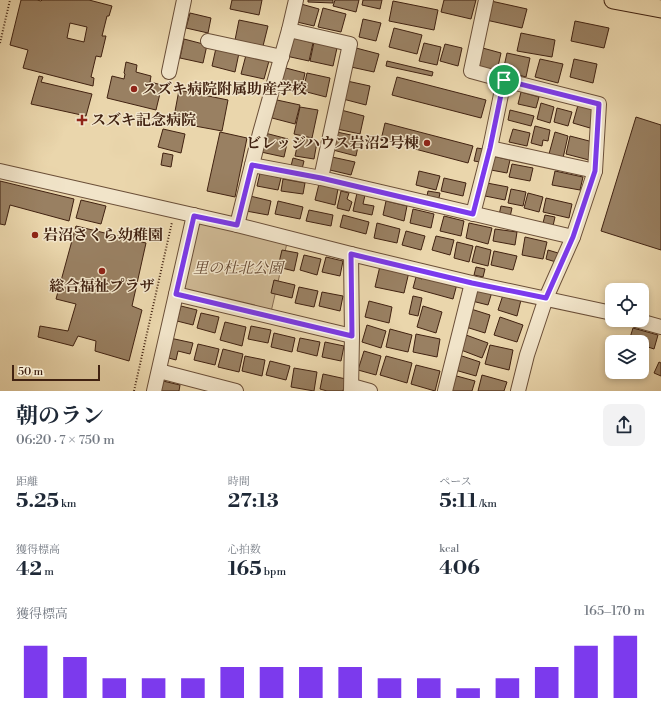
<!DOCTYPE html>
<html lang="ja">
<head>
<meta charset="utf-8">
<style>
  body { margin:0; font-family:"Libre Bodoni","Noto Serif JP",serif; background:#f2f2f3; color:#1f2937; height:100vh; display:flex; flex-direction:column; font-size:15px; white-space:nowrap }
  * { box-sizing:border-box; margin:0 }
  p { font-size:13px; color:#747a83 }
  .icon { flex:none; width:22px; height:22px; fill:none; stroke:currentColor; stroke-width:2; stroke-linecap:round; stroke-linejoin:round }
  .map { position:relative; height:391px; overflow:hidden }
  .sheet { display:flex; flex-direction:column; background:#fff; flex:1 }
  .sheet>* { flex:none }
  .fabs { position:absolute; left:605px; top:283px; display:grid; gap:8px }
  .fabs a { display:grid; place-items:center; width:44px; height:44px; border-radius:8px; background:#fff; box-shadow:0 2px 6px #0003; font-size:20px }
  .scale { position:absolute; left:12px; bottom:10px; width:88px; box-sizing:border-box; padding-left:4px; border:2px solid #412211; border-top:0; font-size:11px; line-height:14px; white-space:nowrap; color:#412211; -webkit-text-stroke:3px #f1e4c9; paint-order:stroke }
  .pin { position:absolute; display:grid; place-items:center; width:34px; height:34px; color:#fff; margin:-17px; border:2px solid #fff; border-radius:50%; box-shadow:0 1px 4px #0007 }
  .round { display:grid; place-items:center; flex:none; width:42px; height:42px; border-radius:8px; background:#f2f2f3 }
  .overview { display:flex; align-items:center; justify-content:space-between; height:68px; padding:0 16px }
  h1 { font-size:22px; font-weight:700; line-height:30px }
  .figures { display:grid; grid-template-columns:repeat(3,1fr); gap:6px; height:68px; padding:4px 16px }
  .figures div { display:grid; align-content:center }
  .figures b { font-size:20px; font-weight:700 }
  .figures small { font-size:11px; font-weight:400 }
  .figures p { font-size:11px }
  .chart { height:112px; padding:8px 16px }
  .chart p { display:flex; justify-content:space-between }
  .chart svg { width:100%; height:72px; margin-top:4px; stroke:#7c3aed; stroke-width:6 }
  .map>svg:first-child { display:block }
</style>
</head>
<body>
<div class="map">
<svg width="661" height="391" viewBox="0 0 661 391">
  <rect width="100%" height="100%" fill="#ead6ac"/>
  <filter id="stains"><feTurbulence type="fractalNoise" baseFrequency=".005" numOctaves="4"/><feColorMatrix values="0 0 0 0 .2 0 0 0 0 .09 0 0 0 0 .02 0 0 0 .5 -.17"/></filter>
  <radialGradient id="worn" r=".72"><stop offset=".6" stop-color="#630" stop-opacity="0"/><stop offset="1" stop-color="#630" stop-opacity=".3"/></radialGradient>
  <path fill="#cdb792" stroke="#876c52" d="M197 222 287 243 271 312 182 290Z"/>
  <g fill="#998062" stroke="#412211" fill-rule="evenodd">
    <path d="M21 0H37L41 1 42 0H89L112 6 109 16H107L102 36H106L101 57 96 56 91 77 94 78 93 86 23 68 28 50 10 45ZM70 23 87 27 84 42 67 38Z"/>
    <path d="M232 0H262L259 15 230 9Z"/>
    <path d="M308 0H333V3L308 2Z"/>
    <path d="M335 0H359L356 12 333 6Z"/>
    <path d="M363 0H382L380 9 362 5Z"/>
    <path d="M444 0H476L471 19 441 12Z"/>
    <path d="M393 1 438 10 434 30 389 21Z"/>
    <path d="M491 1 527 9 522 28 486 20Z"/>
    <path d="M301 4 319 9 314 26 297 22Z"/>
    <path d="M323 8 346 14 341 32 318 27Z"/>
    <path d="M190 13 211 18 208 33 186 28Z"/>
    <path d="M363 19 381 23 376 41 359 37Z"/>
    <path d="M239 20 268 26 263 46 235 40Z"/>
    <path d="M575 21 609 28 604 48 571 41Z"/>
    <path d="M394 28 422 35 417 54 389 47Z"/>
    <path d="M521 33 555 40 552 57 517 51Z"/>
    <path d="M290 37 313 43 309 61 286 56Z"/>
    <path d="M184 39 207 45 203 63 180 58Z"/>
    <path d="M314 42 337 48 333 66 310 61Z"/>
    <path d="M424 43 441 47 437 65 419 61Z"/>
    <path d="M445 44 462 48 458 66 440 61Z"/>
    <path d="M479 47 501 53 497 71 474 66Z"/>
    <path d="M216 48 239 53 235 72 212 66Z"/>
    <path d="M356 48 379 54 374 72 351 67Z"/>
    <path d="M507 53 530 58 526 77 503 71Z"/>
    <path d="M246 55 269 61 264 79 241 74Z"/>
    <path d="M540 59 563 64 558 83 535 77Z"/>
    <path d="M574 59 597 64 593 83 570 77Z"/>
    <path d="M387 61 433 72 432 76 386 66Z"/>
    <path d="M126 62 137 65 136 72 151 76 150 82 162 85 156 110 107 98 112 76 124 79 125 74 124 73Z"/>
    <path d="M282 67 305 73 301 91 278 86Z"/>
    <path d="M307 73 330 78 326 97 303 91Z"/>
    <path d="M39 76 43 77 41 82 92 94 86 116 31 104Z"/>
    <path d="M397 77 486 100 481 118 392 95Z"/>
    <path d="M347 81 370 86 366 105 343 99Z"/>
    <path d="M179 90 228 100 222 131 173 122Z"/>
    <path d="M521 92 539 97 536 108 518 104Z"/>
    <path d="M277 100 300 105 295 124 272 118Z"/>
    <path d="M541 103 554 107 550 123 537 119Z"/>
    <path d="M578 105 595 110 590 128 573 123Z"/>
    <path d="M300 107 318 110 312 138 294 134Z"/>
    <path d="M557 108 572 112 568 126 554 122Z"/>
    <path d="M341 110 364 116 360 134 337 129Z"/>
    <path d="M510 110 534 116 531 126 508 120Z"/>
    <path d="M636 117 661 125V250L601 231Z"/>
    <path d="M385 123 473 146 468 163 381 140Z"/>
    <path d="M535 126 550 130 548 141 543 140 542 146 531 143Z"/>
    <path d="M163 129 185 134 181 153 158 147Z"/>
    <path d="M513 129 530 133 527 146 509 142Z"/>
    <path d="M220 132 247 138 235 197 207 191Z"/>
    <path d="M337 132 360 137 356 156 333 150Z"/>
    <path d="M555 132 568 136 563 158 549 154Z"/>
    <path d="M265 133 288 139 284 157 261 152Z"/>
    <path d="M570 136 593 142 589 160 566 154Z"/>
    <path d="M299 138 317 142 314 159 295 156Z"/>
    <path d="M477 148 483 149 480 162 474 161Z"/>
    <path d="M163 153 173 155 171 167 161 165Z"/>
    <path d="M493 156 510 160 507 173 491 170Z"/>
    <path d="M332 157 355 162 351 175 330 170Z"/>
    <path d="M293 158 304 161 302 169 291 166Z"/>
    <path d="M512 164 533 168 530 181 509 177Z"/>
    <path d="M419 171 440 176 436 190 416 185Z"/>
    <path d="M555 171 583 177 580 190 552 185Z"/>
    <path d="M260 173 281 178 278 190 257 186Z"/>
    <path d="M444 178 466 183 463 196 441 191Z"/>
    <path d="M283 179 305 183 303 194 281 191Z"/>
    <path d="M0 181 74 199 69 221 10 205 5 225 0 224Z"/>
    <path d="M487 183 508 187 505 200 485 196Z"/>
    <path d="M319 184 338 189 335 205 315 200Z"/>
    <path d="M511 189 526 192 523 206 508 203Z"/>
    <path d="M341 191 349 193 347 199 352 202 349 211 337 208Z"/>
    <path d="M428 191 440 193 439 198 427 196Z"/>
    <path d="M357 193 365 195 363 204 374 206 372 215 353 211Z"/>
    <path d="M528 193 543 197 539 212 524 208Z"/>
    <path d="M250 196 271 201 268 215 246 211Z"/>
    <path d="M546 198 572 204 569 218 543 212Z"/>
    <path d="M81 200 106 206 101 224 76 218Z"/>
    <path d="M278 201 303 207 300 219 275 214Z"/>
    <path d="M386 201 407 206 404 221 383 215Z"/>
    <path d="M501 206 512 208 510 217 499 215Z"/>
    <path d="M413 209 434 214 431 228 410 223Z"/>
    <path d="M309 210 333 215 331 226 306 221Z"/>
    <path d="M343 215 369 222 366 234 340 227Z"/>
    <path d="M545 215 555 217 553 226 543 223Z"/>
    <path d="M444 216 464 221 461 236 440 231Z"/>
    <path d="M377 223 400 229 397 243 374 238Z"/>
    <path d="M469 223 492 228 488 244 466 238Z"/>
    <path d="M76 226 146 243 132 306 142 310 129 361 95 351 96 341 78 336 73 346 38 337 40 326 68 331 76 304 56 299Z"/>
    <path d="M495 229 517 232 515 245 493 241Z"/>
    <path d="M406 231 425 236 421 250 402 245Z"/>
    <path d="M436 236 454 240 450 255 432 250Z"/>
    <path d="M525 237 547 242 543 259 522 255Z"/>
    <path d="M457 242 473 246 469 262 454 258Z"/>
    <path d="M476 246 491 250 488 266 472 262Z"/>
    <path d="M282 250 298 253 294 271 278 267Z"/>
    <path d="M548 250 558 253 556 262 546 259Z"/>
    <path d="M494 251 517 256 513 270 491 265Z"/>
    <path d="M304 255 321 259 317 275 300 270Z"/>
    <path d="M326 257 343 261 340 276 322 272Z"/>
    <path d="M380 266 409 272 404 293 375 287Z"/>
    <path d="M476 267 485 269 483 277 474 275Z"/>
    <path d="M423 275 457 284 453 299 413 288 416 277 422 279Z"/>
    <path d="M274 280 295 285 292 298 271 293Z"/>
    <path d="M299 287 318 291 314 307 295 303Z"/>
    <path d="M476 287 492 292 488 305 472 301Z"/>
    <path d="M322 292 343 296 340 311 319 306Z"/>
    <path d="M503 295 521 300 517 316 498 310Z"/>
    <path d="M413 296 422 298 418 316 409 314Z"/>
    <path d="M369 301 392 307 389 323 365 317Z"/>
    <path d="M181 306 197 310 193 325 177 321Z"/>
    <path d="M423 306 442 312 436 333 417 327Z"/>
    <path d="M471 309 490 315 485 333 466 327Z"/>
    <path d="M201 313 219 317 215 333 197 328Z"/>
    <path d="M500 317 523 325 517 342 494 335Z"/>
    <path d="M225 322 246 327 242 346 220 340Z"/>
    <path d="M367 325 386 331 381 348 362 342Z"/>
    <path d="M251 326 271 330 268 343 248 339Z"/>
    <path d="M633 328 658 335 654 349 642 345V342L629 341Z"/>
    <path d="M390 329 412 335 408 352 386 347Z"/>
    <path d="M274 333 295 338 292 352 271 347Z"/>
    <path d="M416 334 440 339 437 357 413 352Z"/>
    <path d="M466 335 488 343 482 358 461 350Z"/>
    <path d="M170 338 193 343 190 354 178 351 176 360 165 357Z"/>
    <path d="M300 338 320 342 317 356 297 351Z"/>
    <path d="M325 342 344 346 341 361 322 357Z"/>
    <path d="M198 344 219 349 215 365 194 360Z"/>
    <path d="M490 345 513 350 509 370 485 364Z"/>
    <path d="M223 349 243 354 239 372 218 367Z"/>
    <path d="M364 351 381 356 376 375 358 370Z"/>
    <path d="M459 355 480 362 476 376 455 370Z"/>
    <path d="M245 356 265 360 262 376 242 371Z"/>
    <path d="M386 356 412 363 407 383 380 375Z"/>
    <path d="M270 361 290 366 286 380 266 375Z"/>
    <path d="M659 362 661 363V376L654 373Z"/>
    <path d="M416 365 440 371 435 391 411 384Z"/>
    <path d="M294 368 317 372 314 391 291 387Z"/>
    <path d="M323 374 346 379 343 391H327L320 389Z"/>
    <path d="M453 375 475 381 472 391H448Z"/>
    <path d="M482 375 507 382 504 391H478Z"/>
    <path d="M163 381 180 385 179 391H161Z"/>
  </g>
  <g fill="none" stroke-linecap="round" stroke-linejoin="round">
    <g stroke="#6b4f38" stroke-width="16">
      <g id="minor">
        <path d="M486 0 471 71 504 80 599 104 595 171 573 237 546 298 527 355 518 391"/>
        <path d="M289 30 350 44 321 178 573 237"/>
        <path d="M208 41 282 57"/>
        <path d="M169 72 184 0"/>
        <path d="M504 80 490 148 595 171"/>
        <path d="M252 165 321 178"/>
        <path d="M0 171 237 225 351 254 472 283 612 313"/>
        <path d="M473 214 490 148"/>
        <path d="M237 225 260 133 289 30 296 0"/>
        <path d="M351 254 352 336 351 391"/>
        <path d="M176 294 352 336"/>
        <path d="M636 320 661 327"/>
        <path d="M159 371 236 391"/>
        <path d="M352 386 370 391"/>
        <path d="M154 391 194 215"/>
        <path d="M445 391 472 283"/>
      </g>
    </g>
    <g stroke="#412211" stroke-width="19">
      <path id="major" d="M613 0 661 9"/>
    </g>
    <g stroke="#412211" stroke-width="2" stroke-dasharray="1 2" stroke-linecap="butt">
      <path d="M0 43 10 0"/>
      <path d="M134 391 172 222"/>
    </g>
    <use href="#minor" stroke="#f1e4c9" stroke-width="14"/>
    <use href="#major" stroke="#ead6ac" stroke-width="17"/>
  </g>
  <g fill="none" stroke-linecap="round" stroke-linejoin="round">
    <g stroke="#fff" stroke-width="8">
      <path id="route" d="M504 80 599 104 595 171 573 237 546 298 472 283 351 254 352 336 176 294 194 216 237 225 252 165 321 178 473 214 490 148Z"/>
    </g>
    <use href="#route" stroke="#7c3aed" stroke-width="5"/>
  </g>
  <g fill="#8f2418" stroke="#f1e4c9" stroke-width="1.5">
    <circle cx="134" cy="89" r="4"/>
    <path d="M80 114h4v4h4v4h-4v4h-4v-4h-4v-4h4z"/>
    <circle cx="427" cy="143" r="4"/>
    <circle cx="35" cy="235" r="4"/>
    <circle cx="102" cy="271" r="4"/>
  </g>
  <g text-anchor="middle" dominant-baseline="central" stroke-width="3" stroke-linejoin="round" paint-order="stroke">
    <g font-size="15" font-weight="bold" fill="#412211" stroke="#f1e4c9" text-anchor="start">
      <text x="142" y="89">スズキ病院附属助産学校</text>
      <text x="91" y="120">スズキ記念病院</text>
      <text x="419" y="143" text-anchor="end">ビレッジハウス岩沼2号棟</text>
      <text x="43" y="235">岩沼さくら幼稚園</text>
      <text x="102" y="286" text-anchor="middle">総合福祉プラザ</text>
    </g>
    <g font-size="15" font-style="italic" fill="#644731" stroke="#f1e4c9">
      <text x="238" y="268">里の杜北公園</text>
    </g>
  </g>
  <rect width="100%" height="100%" filter="url(#stains)"/>
  <rect width="100%" height="100%" fill="url(#worn)"/>
</svg>
<div class="fabs">
<a><svg class="icon" aria-label="locate" viewBox="0 0 24 24"><circle cx="12" cy="12" r="6"/><path d="M12 2v4M12 18v4M2 12h4M18 12h4"/></svg></a>
<a><svg class="icon" aria-label="layers" viewBox="0 0 24 24"><path d="M12 4l9 5-9 5-9-5zM3 14l9 5 9-5"/></svg></a>
</div>
<div class="scale">50 m</div>
<div class="pin" style="left:504px;top:80px;background:#1e9e55"><svg class="icon" aria-label="arrive" viewBox="0 0 24 24"><path d="M6 21V4h12l-3 4 3 4H6"/></svg></div>
</div>
<section class="sheet">
<div class="overview"><div><h1>朝のラン</h1><p>06:20 · 7 × 750 m</p></div><a class="round"><svg class="icon" aria-label="share" viewBox="0 0 24 24"><path d="M12 15V3M7 8l5-5 5 5M5 13v7h14v-7"/></svg></a></div>
<div class="figures">
<div><p>距離</p><b>5.25<small> km</small></b></div>
<div><p>時間</p><b>27:13</b></div>
<div><p>ペース</p><b>5:11<small> /km</small></b></div>
</div>
<div class="figures">
<div><p>獲得標高</p><b>42<small> m</small></b></div>
<div><p>心拍数</p><b>165<small> bpm</small></b></div>
<div><p>kcal</p><b>406</b></div>
</div>
<div class="chart"><p><span>獲得標高</span>165–170 m</p>
<svg viewBox="0 0 160 44" preserveAspectRatio="none"><path d="M5 44V12M15 44V19M25 44V32M35 44V32M45 44V32M55 44V25M65 44V25M75 44V25M85 44V25M95 44V32M105 44V32M115 44V38M125 44V32M135 44V25M145 44V12M155 44V6"/></svg>
</div>
</section>
</body>
</html>
